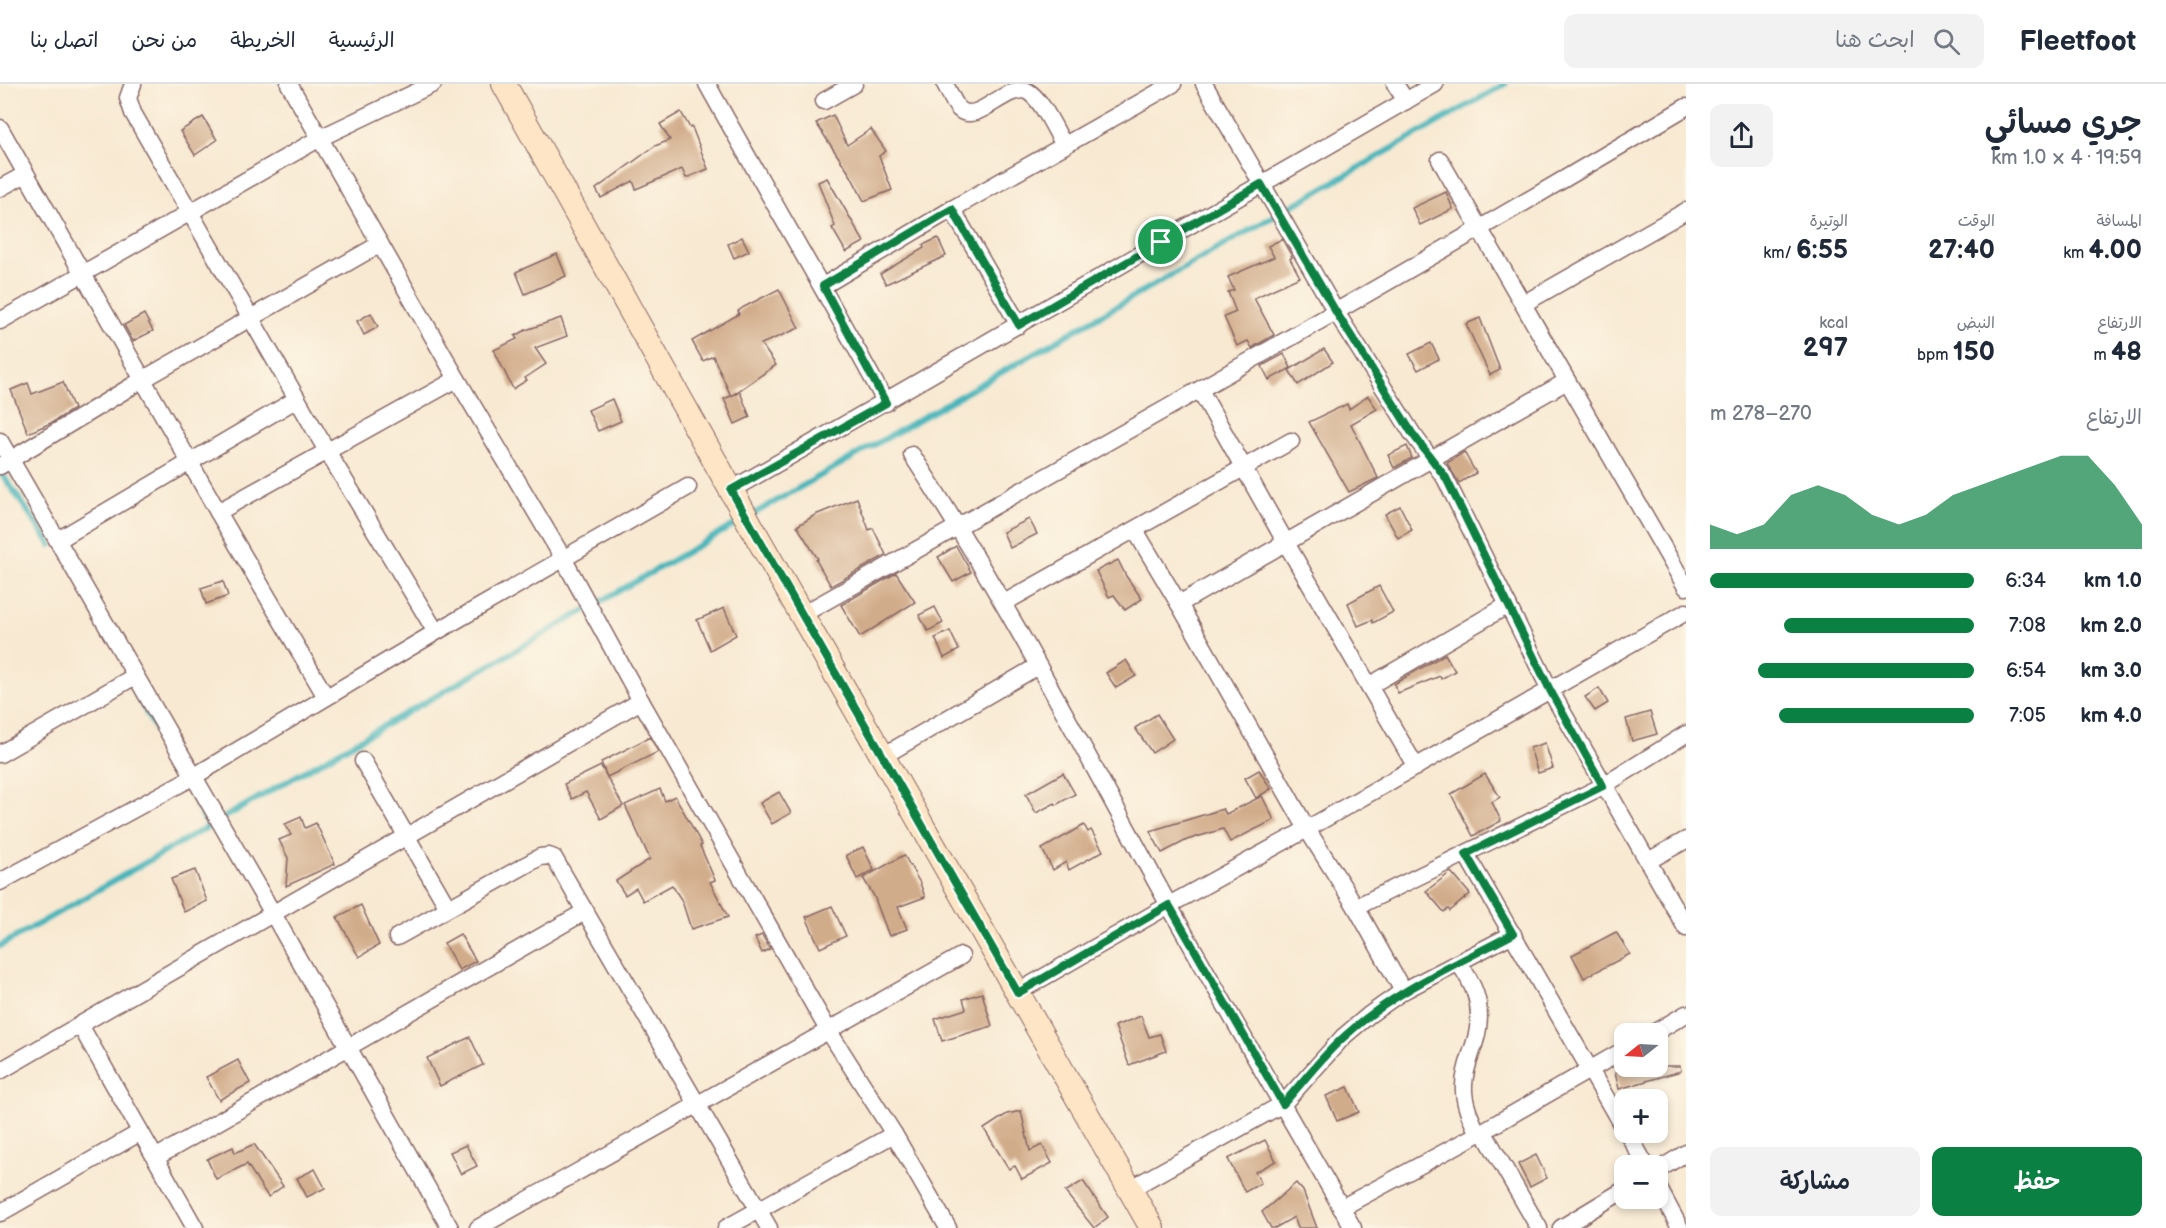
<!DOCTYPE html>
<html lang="ar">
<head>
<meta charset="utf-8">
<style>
  body { margin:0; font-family:"Balsamiq Sans","Playpen Sans Arabic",sans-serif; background:#f2f2f3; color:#1f2937; direction:rtl; height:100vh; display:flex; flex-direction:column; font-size:22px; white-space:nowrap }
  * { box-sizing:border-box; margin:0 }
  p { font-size:20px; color:#747a83 }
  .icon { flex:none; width:33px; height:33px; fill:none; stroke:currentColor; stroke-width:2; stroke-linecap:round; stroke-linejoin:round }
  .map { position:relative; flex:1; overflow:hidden; direction:ltr }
  .side { display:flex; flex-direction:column; background:#fff; width:480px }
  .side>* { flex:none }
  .needle { width:39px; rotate:252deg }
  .buttons { position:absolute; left:1614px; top:939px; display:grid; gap:12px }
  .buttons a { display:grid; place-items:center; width:54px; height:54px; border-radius:12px; background:#fff; box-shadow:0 3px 9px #0003; font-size:30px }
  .pin { position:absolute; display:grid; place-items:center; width:51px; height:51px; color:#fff; margin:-26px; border:3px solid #fff; border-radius:50%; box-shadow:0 2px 6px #0007 }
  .round { display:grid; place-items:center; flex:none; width:63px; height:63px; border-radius:12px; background:#f2f2f3 }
  .head { display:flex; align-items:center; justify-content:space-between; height:102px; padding:0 24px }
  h1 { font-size:33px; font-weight:600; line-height:45px }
  .figures { display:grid; grid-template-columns:repeat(3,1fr); gap:9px; height:102px; padding:6px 24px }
  .figures div { display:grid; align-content:center }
  .figures b { font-size:26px; font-weight:600 }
  .figures small { font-size:16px; font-weight:400 }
  .figures p { font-size:16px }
  .chart { height:168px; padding:12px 24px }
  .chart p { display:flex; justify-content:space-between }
  .chart svg { width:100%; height:108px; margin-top:6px; fill:#0b8043; opacity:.7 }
  .button { display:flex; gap:12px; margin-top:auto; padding:12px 24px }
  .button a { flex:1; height:69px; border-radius:12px; background:#0b8043; color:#fff; font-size:24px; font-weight:600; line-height:69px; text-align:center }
  .button a+a { background:#f2f2f3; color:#1f2937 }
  ul { padding:0 24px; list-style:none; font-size:20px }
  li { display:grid; grid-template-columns:96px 72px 1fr; align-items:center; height:45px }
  li i { height:15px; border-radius:8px; background:#0b8043 }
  header { display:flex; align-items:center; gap:36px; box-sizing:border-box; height:84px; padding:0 30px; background:#fff; border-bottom:2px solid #e0e1e3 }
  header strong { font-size:28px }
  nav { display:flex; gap:33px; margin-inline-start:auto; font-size:21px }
  .search { width:420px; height:54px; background:#f2f2f3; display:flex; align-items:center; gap:15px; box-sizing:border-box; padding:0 21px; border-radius:12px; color:#747a83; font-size:22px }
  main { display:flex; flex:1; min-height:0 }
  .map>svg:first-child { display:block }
</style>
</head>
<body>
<header>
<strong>Fleetfoot</strong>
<div class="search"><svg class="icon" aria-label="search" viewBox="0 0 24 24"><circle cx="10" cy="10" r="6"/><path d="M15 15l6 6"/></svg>ابحث هنا</div>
<nav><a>الرئيسية</a><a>الخريطة</a><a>من نحن</a><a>اتصل بنا</a></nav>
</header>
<main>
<section class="side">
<div class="head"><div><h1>جري مسائي</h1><p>19:59 · 4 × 1.0 km</p></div><a class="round"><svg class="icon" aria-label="share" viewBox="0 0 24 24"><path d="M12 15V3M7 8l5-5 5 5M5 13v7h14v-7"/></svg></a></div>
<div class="figures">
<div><p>المسافة</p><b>4.00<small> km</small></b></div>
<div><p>الوقت</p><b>27:40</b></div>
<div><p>الوتيرة</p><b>6:55<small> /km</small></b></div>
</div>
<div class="figures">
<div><p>الارتفاع</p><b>48<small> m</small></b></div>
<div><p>النبض</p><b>150<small> bpm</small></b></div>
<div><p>kcal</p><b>297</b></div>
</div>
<div class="chart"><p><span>الارتفاع</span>270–278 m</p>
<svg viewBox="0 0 160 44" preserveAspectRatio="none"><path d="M0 44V34L10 38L20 34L30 22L40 18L50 22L60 30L70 34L80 30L90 22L100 18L110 14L120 10L130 6L140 6L150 18L160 34V44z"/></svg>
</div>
<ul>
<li><b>1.0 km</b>6:34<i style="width:100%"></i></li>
<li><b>2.0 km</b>7:08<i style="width:72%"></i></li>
<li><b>3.0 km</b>6:54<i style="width:82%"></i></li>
<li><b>4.0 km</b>7:05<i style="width:74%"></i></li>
</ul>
<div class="button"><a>حفظ</a><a>مشاركة</a></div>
</section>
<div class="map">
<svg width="1686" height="1144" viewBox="0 0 1686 1144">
  <rect width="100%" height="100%" fill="#fcf5e5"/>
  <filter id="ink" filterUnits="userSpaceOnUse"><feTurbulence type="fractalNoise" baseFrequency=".0167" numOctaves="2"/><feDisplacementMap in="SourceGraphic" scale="12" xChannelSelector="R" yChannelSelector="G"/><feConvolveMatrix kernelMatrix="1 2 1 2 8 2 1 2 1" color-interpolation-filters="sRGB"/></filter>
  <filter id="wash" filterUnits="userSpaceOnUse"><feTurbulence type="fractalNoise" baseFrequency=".008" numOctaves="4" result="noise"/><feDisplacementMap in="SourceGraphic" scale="24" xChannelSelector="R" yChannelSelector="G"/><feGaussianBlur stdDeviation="1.35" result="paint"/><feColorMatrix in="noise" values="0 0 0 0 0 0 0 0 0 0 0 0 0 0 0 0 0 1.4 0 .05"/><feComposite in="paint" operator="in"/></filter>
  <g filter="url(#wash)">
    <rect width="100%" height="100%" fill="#f8e9d2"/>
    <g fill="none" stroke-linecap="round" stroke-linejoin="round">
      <g stroke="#45b5bb" stroke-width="6">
        <path d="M0 387 51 461"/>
        <path d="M750 432 1505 0"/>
        <path d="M137 611 208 742"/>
        <path d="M0 862 741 437"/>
      </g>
    </g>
    <g id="blocks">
      <g fill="#d1ac8a">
        <path d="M681 28 690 44 692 43 708 85 686 94 682 85 636 105 633 97 601 114 596 105 655 62 670 56 660 40Z"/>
        <path d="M833 31 847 61 871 45 886 67 879 72 892 106 864 117 851 92 816 39Z"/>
        <path d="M203 33 217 56 195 71 180 47Z"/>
        <path d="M827 94 864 158 846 168 832 144 835 142 818 98Z"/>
        <path d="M1446 108 1453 125 1420 141 1412 124Z"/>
        <path d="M742 153 749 167 734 174 728 160Z"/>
        <path d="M938 154 946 172 886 200 880 190 924 164 923 161Z"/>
        <path d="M1282 155 1292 173 1290 175 1300 193 1254 214 1274 251 1252 264 1248 257 1237 262 1224 233 1236 228 1228 208 1234 206 1228 193 1274 173 1268 162Z"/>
        <path d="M557 170 566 192 525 210 516 188Z"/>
        <path d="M779 205 799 244 761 260 776 281 731 312 713 272 703 277 692 257 739 230 738 227 744 223Z"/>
        <path d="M371 229 378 243 364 251 357 237Z"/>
        <path d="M144 230 153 247 133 257 124 241Z"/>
        <path d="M561 234 567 252 535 264 546 280 525 294 527 296 513 305 494 266 517 255 515 252 526 246Z"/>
        <path d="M1480 234 1500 286 1490 291 1466 240Z"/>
        <path d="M1431 259 1439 275 1418 286 1409 270Z"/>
        <path d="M1324 265 1333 278 1298 301 1289 286Z"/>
        <path d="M1284 270 1291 284 1269 296 1262 282Z"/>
        <path d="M63 298 74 325 53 338 28 349 11 306 28 299 32 310Z"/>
        <path d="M740 308 750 333 735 340 724 315Z"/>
        <path d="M1368 312 1377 325 1351 340 1378 394 1349 408 1309 338 1347 320 1349 325Z"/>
        <path d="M612 315 621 337 598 347 588 326Z"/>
        <path d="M1407 362 1412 374 1394 384 1388 371Z"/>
        <path d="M1464 368 1476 389 1459 399 1447 379Z"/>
        <path d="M857 414 869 446 873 444 886 471 831 502 816 476 818 475 797 442 815 431Z"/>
        <path d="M1400 422 1412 446 1398 454 1385 430Z"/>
        <path d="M1029 435 1037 450 1010 464 1003 448Z"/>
        <path d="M956 462 971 488 953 498 938 473Z"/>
        <path d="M1118 476 1126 492 1142 515 1125 526 1114 511 1109 513 1096 487Z"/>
        <path d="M896 489 915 518 860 553 841 521Z"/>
        <path d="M223 497 228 512 206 520 201 504Z"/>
        <path d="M1379 502 1393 528 1373 539 1372 536 1358 542 1348 519Z"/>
        <path d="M935 523 943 539 928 547 919 531Z"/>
        <path d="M724 524 736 551 710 566 697 536Z"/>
        <path d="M950 547 959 566 944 574 935 554Z"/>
        <path d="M1445 570 1455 587 1441 595 1440 592 1398 609 1394 600Z"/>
        <path d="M1126 576 1136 592 1116 604 1106 589Z"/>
        <path d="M1599 604 1608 619 1595 627 1585 613Z"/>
        <path d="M1650 628 1657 650 1632 657 1626 635Z"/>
        <path d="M1157 630 1173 655 1152 669 1135 644Z"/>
        <path d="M650 653 658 668 607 693 601 678Z"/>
        <path d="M1545 659 1553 684 1538 689 1530 664Z"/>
        <path d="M601 682 623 722 601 735 586 708 572 715 564 700Z"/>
        <path d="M1259 686 1271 705 1256 714 1245 694Z"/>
        <path d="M1063 689 1075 710 1056 721 1055 719 1036 729 1026 710Z"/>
        <path d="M1485 690 1500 713 1492 718 1501 737 1473 752 1451 710Z"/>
        <path d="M660 705 665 717 675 712 702 761 700 762 715 796 710 798 728 833 691 845 682 817 672 801 643 817 636 804 625 811 616 797 650 775 625 721Z"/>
        <path d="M779 708 791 729 772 740 760 719Z"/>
        <path d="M1262 712 1274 736 1230 758 1223 745 1187 756 1162 769 1150 747 1223 725 1226 730Z"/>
        <path d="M301 733 305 744 316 739 335 780 286 802 288 774 279 756 291 751 285 740Z"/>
        <path d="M1084 741 1088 748 1091 746 1103 767 1069 786 1066 778 1053 786 1042 765Z"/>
        <path d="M863 763 874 786 857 795 846 771Z"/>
        <path d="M904 771 920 799 925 813 898 823 907 845 889 852 874 812 863 794Z"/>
        <path d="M195 786 207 817 184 828 171 795Z"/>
        <path d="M1451 788 1470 810 1450 827 1448 825 1444 828 1426 807Z"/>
        <path d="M361 821 379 861 359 873 337 833Z"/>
        <path d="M832 822 846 852 820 864 806 833Z"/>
        <path d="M1616 848 1630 870 1584 894 1572 871Z"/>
        <path d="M460 850 476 877 459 886 444 859Z"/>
        <path d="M762 851 770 865 762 869 755 854Z"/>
        <path d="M982 909 992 942 942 957 935 935 966 925 963 915Z"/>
        <path d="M1141 932 1149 953 1160 950 1166 967 1129 981 1115 942Z"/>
        <path d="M470 953 483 981 440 1002 427 974Z"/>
        <path d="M238 976 250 999 219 1016 206 993Z"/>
        <path d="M1636 982H1680L1681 987 1619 1005 1615 989Z"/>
        <path d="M1348 1003 1359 1028 1337 1037 1326 1012Z"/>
        <path d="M1021 1027 1030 1067 1042 1061 1052 1079 1022 1095 1015 1082 1009 1085 984 1045 1007 1030Z"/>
        <path d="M1265 1056 1276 1077 1255 1088 1261 1099 1245 1108 1228 1075Z"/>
        <path d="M254 1060 283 1102 268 1113 247 1080 216 1095 207 1075 233 1063 235 1069Z"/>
        <path d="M466 1061 477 1082 461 1090 450 1068Z"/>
        <path d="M1536 1071 1547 1094 1530 1103 1518 1080Z"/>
        <path d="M315 1085 325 1104 307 1113 297 1094Z"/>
        <path d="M1083 1097 1108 1133 1094 1144 1065 1108Z"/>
        <path d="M1296 1099 1303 1107 1317 1144H1298L1294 1133 1275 1144H1271L1262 1128Z"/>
      </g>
    </g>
  </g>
  <g filter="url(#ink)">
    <use href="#blocks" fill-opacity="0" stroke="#876665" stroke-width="1.5"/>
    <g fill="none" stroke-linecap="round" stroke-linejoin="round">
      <g stroke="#876665" stroke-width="19">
        <g id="minor">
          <path d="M133 0 128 14 133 29 327 367 436 548"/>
          <path d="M289 0 457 295 563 474 641 617 828 946 894 1050 948 1144"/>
          <path d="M707 0C766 107 828 211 886 319"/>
          <path d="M945 0C949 7 953 19 959 25 977 42 1005 0 1027 7 1042 15 1055 46 1064 61"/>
          <path d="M1204 0 1336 228 1412 349 1445 394 1550 606 1686 844"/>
          <path d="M1395 0 1406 17"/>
          <path d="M824 17 854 0"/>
          <path d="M0 44 218 428 326 613"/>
          <path d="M1440 76 1686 503"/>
          <path d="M0 104 26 90"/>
          <path d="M952 125 1019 241"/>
          <path d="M823 202 952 125 1173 0"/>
          <path d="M1523 220 1686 127"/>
          <path d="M0 237 320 54 433 0"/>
          <path d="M1200 306 1286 459 1416 683"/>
          <path d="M0 357 272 828 450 1144"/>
          <path d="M912 371C1002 508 1077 653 1155 796 1219 913 1287 1028 1353 1144"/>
          <path d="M0 382 142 296 380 160"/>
          <path d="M731 406 1435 0"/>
          <path d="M218 428 457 295"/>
          <path d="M1135 446 1179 520 1307 745 1356 823 1403 907"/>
          <path d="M58 456 297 315"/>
          <path d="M1004 519 1291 357"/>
          <path d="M1179 520 1567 297"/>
          <path d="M803 530C1099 363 1394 197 1686 23"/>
          <path d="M1369 602 1508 521"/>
          <path d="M0 670 135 592"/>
          <path d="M883 672 1038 582"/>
          <path d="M363 677 448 824"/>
          <path d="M1466 770 1624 1045"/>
          <path d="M1648 777 1686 756"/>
          <path d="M0 798 193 693 436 548 688 403"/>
          <path d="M1356 823 1603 702 1686 650"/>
          <path d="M397 853 540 773 549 772 554 774 769 1144"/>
          <path d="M1459 879C1473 900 1482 917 1478 944 1476 963 1464 981 1464 1002 1463 1019 1471 1035 1478 1050"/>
          <path d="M1018 908 1169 821 1307 745 1686 528"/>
          <path d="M80 941 195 1144"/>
          <path d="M1652 950 1686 930"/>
          <path d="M0 987 641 617"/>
          <path d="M1483 1047 1539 1144"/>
          <path d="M1627 1048 1646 1082"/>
          <path d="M155 1074 586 827"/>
          <path d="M1658 1086 1686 1069"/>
          <path d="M1658 1103 1680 1144"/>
          <path d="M1130 1105 1283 1020 1343 953 1369 931 1403 907 1513 850"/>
          <path d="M1341 1124 1478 1050 1624 966"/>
          <path d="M0 1129 139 1049"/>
          <path d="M478 1144 961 872"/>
          <path d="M726 1144 894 1050"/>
          <path d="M1561 1144 1624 1106"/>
        </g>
      </g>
      <g stroke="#876665" stroke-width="26">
        <path id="secondary" d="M504 0 759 456 1152 1144"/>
      </g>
      <use href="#minor" stroke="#fff" stroke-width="16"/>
      <use href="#secondary" stroke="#fde5c5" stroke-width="24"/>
    </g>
  </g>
  <g fill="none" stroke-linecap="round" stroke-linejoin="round" filter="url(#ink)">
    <g stroke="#fff" stroke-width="12">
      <path id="route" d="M1261 100 1336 228 1412 349 1446 394 1550 606 1603 702 1466 770 1513 850C1455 881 1394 907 1345 952 1322 972 1303 998 1283 1020L1169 821 1018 909 731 406 886 319 823 202 952 125 1019 241Z"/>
    </g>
    <use href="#route" stroke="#0b8043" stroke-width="8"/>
  </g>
</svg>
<div class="buttons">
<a><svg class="needle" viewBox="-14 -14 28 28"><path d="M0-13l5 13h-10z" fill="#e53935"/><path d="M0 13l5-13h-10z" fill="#747a83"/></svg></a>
<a>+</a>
<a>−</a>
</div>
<div class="pin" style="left:1161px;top:158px;background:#1e9e55"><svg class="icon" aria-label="arrive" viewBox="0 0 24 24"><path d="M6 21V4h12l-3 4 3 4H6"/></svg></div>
</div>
</main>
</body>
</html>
